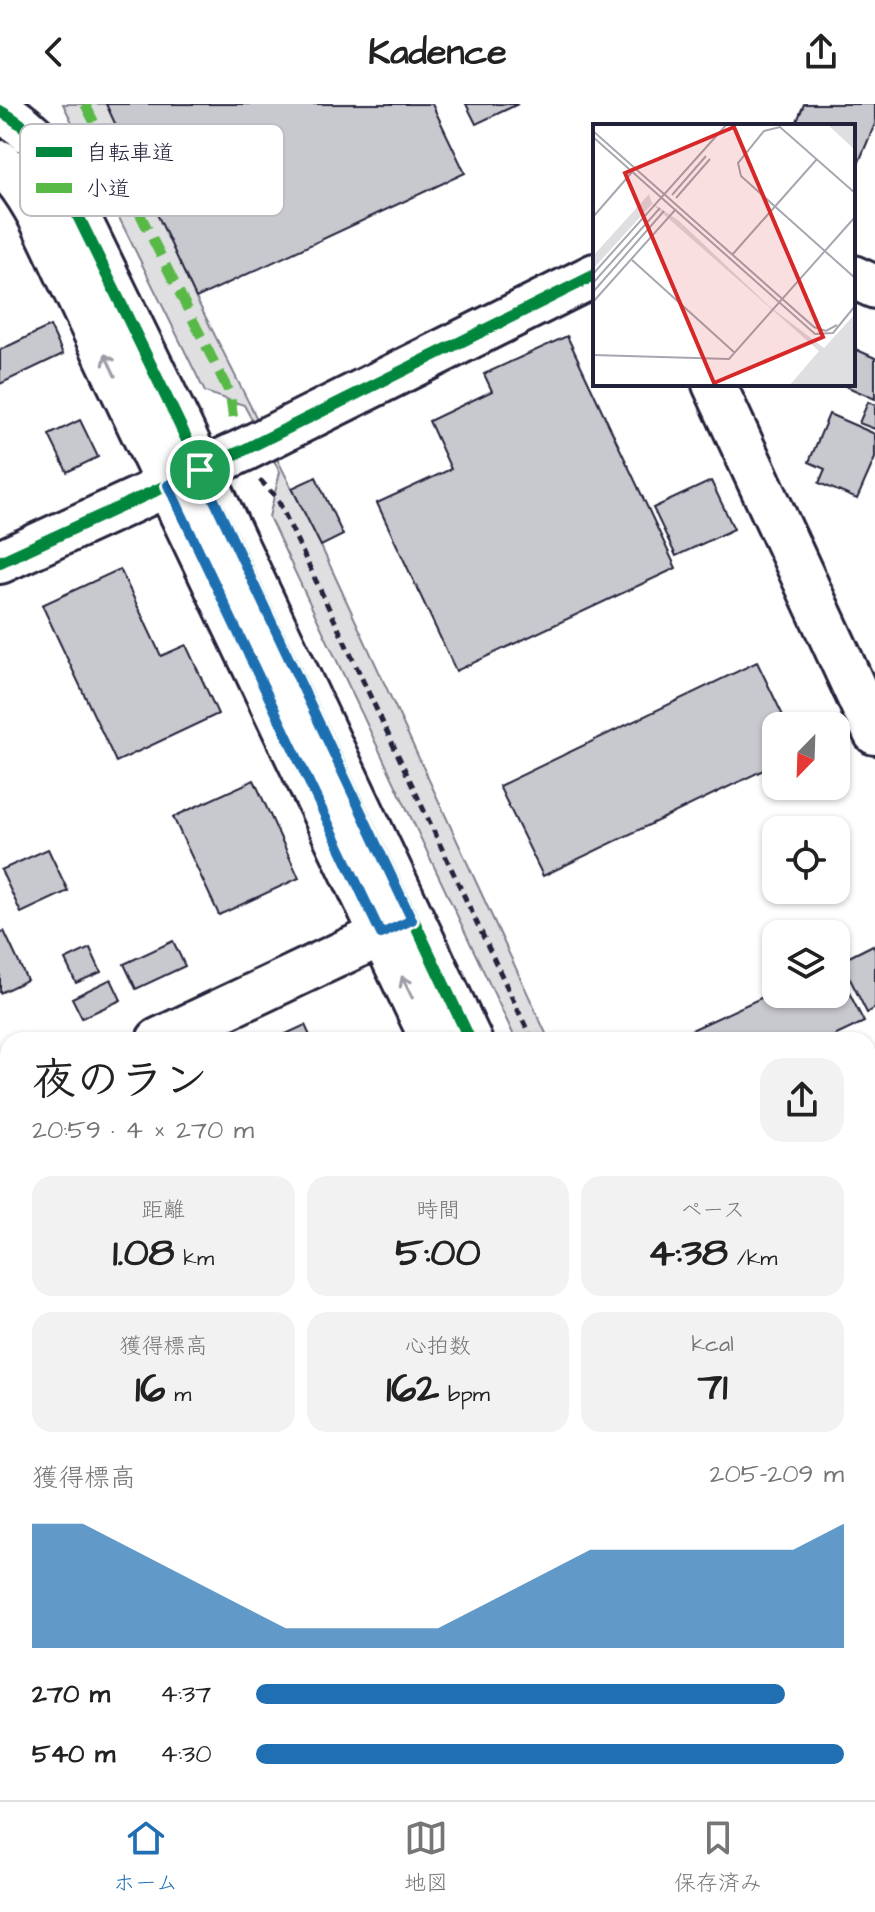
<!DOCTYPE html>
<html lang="ja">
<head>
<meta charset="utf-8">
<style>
  body { margin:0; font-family:"Architects Daughter","Klee One",sans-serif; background:#f2f2f2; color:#222; height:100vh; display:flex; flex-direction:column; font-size:30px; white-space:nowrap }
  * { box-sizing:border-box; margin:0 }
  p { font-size:26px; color:#767676 }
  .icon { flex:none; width:44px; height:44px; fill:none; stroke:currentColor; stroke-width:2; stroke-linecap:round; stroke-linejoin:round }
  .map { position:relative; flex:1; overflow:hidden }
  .details { position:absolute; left:0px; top:928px; width:876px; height:768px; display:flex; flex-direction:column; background:#fff; border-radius:24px 24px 0 0; box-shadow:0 2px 6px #0004 }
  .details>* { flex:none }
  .needle { width:52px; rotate:203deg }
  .buttons { position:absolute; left:762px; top:608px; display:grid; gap:16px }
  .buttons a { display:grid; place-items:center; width:88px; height:88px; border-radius:16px; background:#fff; box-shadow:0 2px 6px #0004; font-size:40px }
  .pin { position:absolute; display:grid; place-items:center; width:68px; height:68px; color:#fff; margin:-34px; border:4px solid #fff; border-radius:50%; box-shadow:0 2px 8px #0007 }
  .round { display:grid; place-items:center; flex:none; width:84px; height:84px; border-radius:24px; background:#f2f2f2 }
  .headline { display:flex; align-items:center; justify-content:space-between; height:136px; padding:0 32px }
  h1 { font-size:44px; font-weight:700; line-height:60px }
  .figures { display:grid; grid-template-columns:repeat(3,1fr); gap:12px; height:136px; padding:8px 32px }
  .figures div { display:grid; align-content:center; border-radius:20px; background:#f2f2f2; text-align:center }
  .figures b { font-size:40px; font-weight:700 }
  .figures small { font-size:22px; font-weight:400 }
  .figures p { font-size:22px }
  .chart { height:224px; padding:16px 32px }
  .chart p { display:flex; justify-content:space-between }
  .chart svg { width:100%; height:144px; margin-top:8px; fill:#1f6fb2; opacity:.7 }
  ul { padding:0 32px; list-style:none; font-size:26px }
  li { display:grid; grid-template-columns:128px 96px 1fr; align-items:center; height:60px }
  li i { height:20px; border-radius:10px; background:#1f6fb2 }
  header { display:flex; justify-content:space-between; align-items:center; height:104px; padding:0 32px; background:#fff; font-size:36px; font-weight:700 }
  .dock { display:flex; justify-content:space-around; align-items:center; height:112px; border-top:2px solid #e0e0e0; background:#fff; font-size:22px; color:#767676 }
  .dock a { display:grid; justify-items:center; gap:4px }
  .dock .active { color:#1f6fb2 }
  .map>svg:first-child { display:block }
</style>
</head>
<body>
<header><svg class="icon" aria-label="back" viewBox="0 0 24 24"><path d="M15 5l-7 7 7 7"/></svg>Kadence<svg class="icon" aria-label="share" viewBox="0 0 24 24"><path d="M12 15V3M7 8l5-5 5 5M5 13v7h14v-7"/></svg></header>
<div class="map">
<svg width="875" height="1696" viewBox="0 0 875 1696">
  <rect width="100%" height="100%" fill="#fff"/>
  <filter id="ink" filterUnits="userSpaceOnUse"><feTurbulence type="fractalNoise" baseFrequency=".0125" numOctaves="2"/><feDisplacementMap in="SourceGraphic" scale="16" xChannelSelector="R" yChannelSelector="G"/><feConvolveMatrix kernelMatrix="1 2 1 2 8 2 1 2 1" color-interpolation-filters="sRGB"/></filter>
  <g filter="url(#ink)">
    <path fill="#dfdfe2" stroke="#80808e" stroke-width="2" d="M63 0H107L196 194 321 442 549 936H516L269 413 280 368 244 301 205 288Z"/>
    <g fill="#c8c8cf" stroke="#22223b" stroke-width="2">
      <path d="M106 0H432L465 69 196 194Z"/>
      <path d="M466 0H518L476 20Z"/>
      <path d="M804 0H875V20L853 72V22H795Z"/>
      <path d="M50 222 63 250 0 280V246Z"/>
      <path d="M567 232 676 464 456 567 377 399 451 365 429 317 492 287 484 270Z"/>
      <path d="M853 244 875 254V295L841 280H853Z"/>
      <path d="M868 298 875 301V325L859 319Z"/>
      <path d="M829 310 875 330V354L857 395 819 379 825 365 809 358Z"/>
      <path d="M80 316 98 353 67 368 49 331Z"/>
      <path d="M316 373 343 431 321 442 292 384Z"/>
      <path d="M711 377 734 425 676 452 653 404Z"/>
      <path d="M120 465 161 552 186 541 218 610 116 658 42 501Z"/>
      <path d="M757 558 788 622H776V660L543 772 499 682Z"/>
      <path d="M254 676 299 774 219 811 173 713Z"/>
      <path d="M48 745 68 787 21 809 1 766Z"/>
      <path d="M4 827 27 876 0 889V829Z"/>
      <path d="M173 837 185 862 136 885 124 860Z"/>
      <path d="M873 841 875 846V904L867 909 841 857Z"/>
      <path d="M90 844 101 868 76 879 65 856Z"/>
      <path d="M836 863 864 918 826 936H670L776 887V890H836Z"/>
      <path d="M111 875 121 896 82 914 72 894Z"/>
      <path d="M305 921 312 936H273Z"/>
      <path d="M875 1439V1511L868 1497V1442Z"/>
      <path d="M469 1688H671L674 1696H473Z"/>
    </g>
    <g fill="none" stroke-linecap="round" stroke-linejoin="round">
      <g stroke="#d3d3d8" stroke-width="42" stroke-dasharray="42 21" stroke-linecap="butt">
        <path d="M0 1662 8 1659"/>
        <path d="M25 1696 42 1688"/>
      </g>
      <g stroke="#22223b" stroke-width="22">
        <path id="lane" d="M119 1696 136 1688"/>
      </g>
      <g stroke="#22223b" stroke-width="48">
        <g id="secondary">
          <path d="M0 7C18 16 31 28 44 42L178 317 470 936"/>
          <path d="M0 58C35 91 52 140 73 183L432 936"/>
          <path d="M853 173 875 183"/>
          <path d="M714 280 875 629"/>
          <path d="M0 458 244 346 595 171"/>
          <path d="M158 936 406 819"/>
          <path d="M0 1011 8 1007"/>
          <path d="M0 1132 8 1150"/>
          <path d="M868 1185 875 1182"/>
          <path d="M868 1250 875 1246"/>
          <path d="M868 1294 875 1291"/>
          <path d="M868 1341 875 1338"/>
          <path d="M0 1484 8 1481"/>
          <path d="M868 1660 875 1657"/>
          <path d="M793 1696 810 1688"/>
        </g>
      </g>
      <g stroke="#22223b" stroke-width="5" stroke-dasharray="8 6" stroke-linecap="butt">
        <path d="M260 376 277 394 532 936"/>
        <path d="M868 1400 875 1396"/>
      </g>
      <use href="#lane" stroke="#fff" stroke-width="16"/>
      <use href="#secondary" stroke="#fff" stroke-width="42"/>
      <path stroke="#58b947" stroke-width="10" stroke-dasharray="20 10" stroke-linecap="butt" d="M85 0 230 290 233 313"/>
      <g stroke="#fff" stroke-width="17">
        <g id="cycleway">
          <path d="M0 7C18 16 31 28 44 42L178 317 470 936"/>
          <path d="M0 458 244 346 595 171"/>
        </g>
      </g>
      <use href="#cycleway" stroke="#00873e" stroke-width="12"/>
    </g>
    <defs><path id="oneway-shaft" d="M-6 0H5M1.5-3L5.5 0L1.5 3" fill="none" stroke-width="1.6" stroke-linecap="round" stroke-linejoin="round" transform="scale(2)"/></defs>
    <g stroke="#9c9ca7">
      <use href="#oneway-shaft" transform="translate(110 261) rotate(-115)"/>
      <use href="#oneway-shaft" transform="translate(407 883) rotate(-116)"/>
    </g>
  </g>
  <g fill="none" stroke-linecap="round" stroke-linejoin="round" filter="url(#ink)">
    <g stroke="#fff" stroke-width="16">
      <path id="route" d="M200 366 412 816 381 830 168 381Z"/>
    </g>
    <use href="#route" stroke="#1f6fb2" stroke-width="10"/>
  </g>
  <g transform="translate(593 20)">
    <rect width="262" height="262" fill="#fff"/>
    <path d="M234 0H262V26ZM56 70 59 79 85 96 176 182 231 224 262 190V262H196L226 227 59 80 0 145V132Z" fill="#dfdfe2"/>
    <path fill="none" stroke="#a7a7b1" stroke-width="2" d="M0 7 221 203 233 207 244 201M0 13 222 210 240 209 262 182M262 69 187 3 171 7 145 39 148 52 262 154M79 71 113 32M83 74 117 35M0 93 40 47M139 131 224 35M39 136 142 229M0 150 134 0M0 159 67 84M0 168 71 87M0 178 83 85M0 231 136 235 262 93"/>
    <path fill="#d62828" fill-opacity="0.15" stroke="#d62828" stroke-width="4" d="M141 3 230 213 121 259 32 49Z"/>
    <rect width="262" height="262" fill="none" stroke="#22223b" stroke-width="4"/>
  </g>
  <rect x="20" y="20" width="264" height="92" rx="12" fill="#fff" stroke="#bdbdc4" stroke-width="2"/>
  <rect x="36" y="43" width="36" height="10" fill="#00873e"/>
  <rect x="36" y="79" width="36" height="10" fill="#58b947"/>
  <g font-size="22" fill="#22223b">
    <text x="86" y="56">自転車道</text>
    <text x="86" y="92">小道</text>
  </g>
</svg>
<div class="buttons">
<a><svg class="needle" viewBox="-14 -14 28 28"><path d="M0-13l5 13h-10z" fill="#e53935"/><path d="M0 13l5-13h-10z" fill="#767676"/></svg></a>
<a><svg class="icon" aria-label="locate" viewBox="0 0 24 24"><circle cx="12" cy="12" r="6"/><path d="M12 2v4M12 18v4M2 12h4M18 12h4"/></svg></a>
<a><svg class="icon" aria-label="layers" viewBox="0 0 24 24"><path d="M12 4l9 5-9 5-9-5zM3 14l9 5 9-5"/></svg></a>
</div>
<div class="pin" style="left:200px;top:366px;background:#1e9e55"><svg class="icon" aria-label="arrive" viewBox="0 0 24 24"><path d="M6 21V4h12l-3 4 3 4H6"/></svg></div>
<section class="details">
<div class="headline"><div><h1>夜のラン</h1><p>20:59 · 4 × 270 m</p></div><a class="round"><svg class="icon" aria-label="share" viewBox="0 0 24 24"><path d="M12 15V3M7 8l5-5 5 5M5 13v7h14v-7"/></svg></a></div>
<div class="figures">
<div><p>距離</p><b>1.08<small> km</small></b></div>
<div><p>時間</p><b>5:00</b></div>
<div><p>ペース</p><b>4:38<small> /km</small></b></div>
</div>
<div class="figures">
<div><p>獲得標高</p><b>16<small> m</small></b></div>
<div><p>心拍数</p><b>162<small> bpm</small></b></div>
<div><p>kcal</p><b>71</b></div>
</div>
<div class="chart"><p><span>獲得標高</span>205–209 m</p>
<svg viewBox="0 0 160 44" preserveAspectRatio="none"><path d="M0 44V6L10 6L20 14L30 22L40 30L50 38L60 38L70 38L80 38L90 30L100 22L110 14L120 14L130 14L140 14L150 14L160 6V44z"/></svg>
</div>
<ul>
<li><b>270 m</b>4:37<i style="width:90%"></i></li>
<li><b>540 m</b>4:30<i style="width:100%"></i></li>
</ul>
</section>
</div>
<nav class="dock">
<a class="active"><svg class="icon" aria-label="home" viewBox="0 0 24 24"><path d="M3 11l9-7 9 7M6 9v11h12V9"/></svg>ホーム</a>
<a><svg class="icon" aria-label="map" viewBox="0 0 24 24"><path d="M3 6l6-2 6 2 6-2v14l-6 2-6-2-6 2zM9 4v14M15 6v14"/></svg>地図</a>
<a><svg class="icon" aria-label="saved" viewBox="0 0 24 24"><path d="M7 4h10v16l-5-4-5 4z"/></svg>保存済み</a>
</nav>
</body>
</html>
